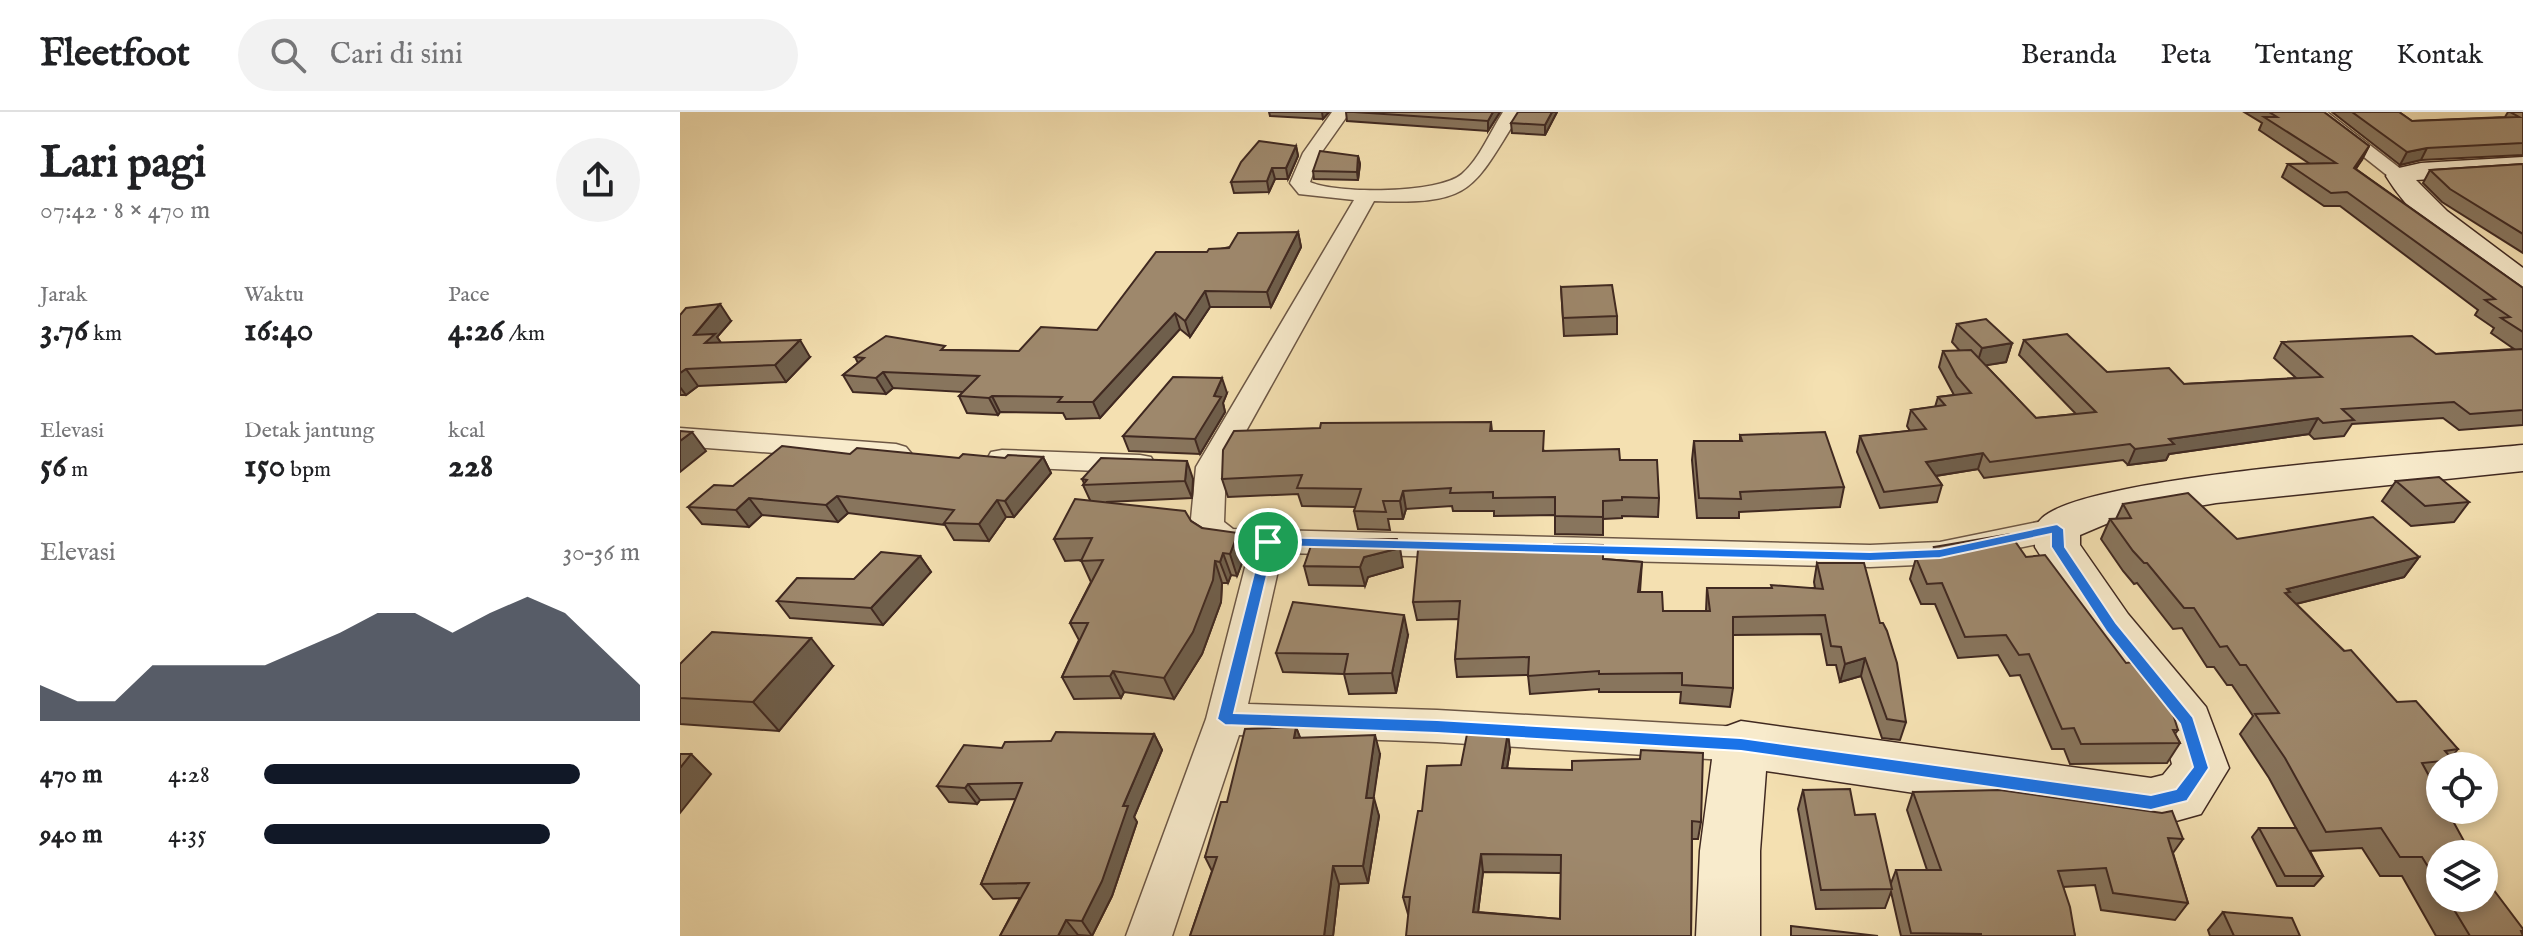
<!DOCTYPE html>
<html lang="id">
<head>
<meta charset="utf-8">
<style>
  body { margin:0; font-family:"IM FELL English",serif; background:#f2f2f2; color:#202124; height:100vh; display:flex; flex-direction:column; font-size:30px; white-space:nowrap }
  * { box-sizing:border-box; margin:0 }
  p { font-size:26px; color:#757577 }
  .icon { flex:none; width:44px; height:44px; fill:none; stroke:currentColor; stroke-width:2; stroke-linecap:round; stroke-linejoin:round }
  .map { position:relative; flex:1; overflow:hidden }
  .sheet { display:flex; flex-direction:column; background:#fff; width:680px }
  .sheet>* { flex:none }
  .fabs { position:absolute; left:1746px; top:640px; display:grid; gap:16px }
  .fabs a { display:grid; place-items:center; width:72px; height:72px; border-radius:50%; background:#fff; box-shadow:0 4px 12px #0003; font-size:40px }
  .pin { position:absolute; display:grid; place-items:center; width:68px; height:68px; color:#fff; margin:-34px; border:4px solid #fff; border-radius:50%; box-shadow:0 2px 8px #0007 }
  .round { display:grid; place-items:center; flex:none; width:84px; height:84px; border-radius:42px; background:#f2f2f2 }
  .summary { display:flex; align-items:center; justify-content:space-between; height:136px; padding:0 40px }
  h1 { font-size:44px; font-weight:700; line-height:60px }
  .figures { display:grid; grid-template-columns:repeat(3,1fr); gap:12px; height:136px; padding:8px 40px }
  .figures div { display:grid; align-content:center }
  .figures b { font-size:34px; font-weight:700 }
  .figures small { font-size:22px; font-weight:400 }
  .figures p { font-size:22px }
  .chart { height:224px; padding:16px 40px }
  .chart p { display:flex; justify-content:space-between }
  .chart svg { width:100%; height:144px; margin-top:8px; fill:#111827; opacity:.7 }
  ul { padding:0 40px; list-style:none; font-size:26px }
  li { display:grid; grid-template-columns:128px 96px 1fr; align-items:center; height:60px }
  li i { height:20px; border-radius:10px; background:#111827 }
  header { display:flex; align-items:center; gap:48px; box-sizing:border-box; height:112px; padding:0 40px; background:#fff; border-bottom:2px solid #e0e0e0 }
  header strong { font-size:38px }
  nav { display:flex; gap:44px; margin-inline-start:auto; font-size:28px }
  .search { width:560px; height:72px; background:#f2f2f2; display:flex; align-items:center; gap:20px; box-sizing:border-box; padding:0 28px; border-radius:44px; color:#757577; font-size:30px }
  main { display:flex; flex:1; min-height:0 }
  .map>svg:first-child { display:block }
</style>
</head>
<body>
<header>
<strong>Fleetfoot</strong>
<div class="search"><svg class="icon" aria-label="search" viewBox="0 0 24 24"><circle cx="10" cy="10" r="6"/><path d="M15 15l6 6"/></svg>Cari di sini</div>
<nav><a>Beranda</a><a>Peta</a><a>Tentang</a><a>Kontak</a></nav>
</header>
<main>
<section class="sheet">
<div class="summary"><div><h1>Lari pagi</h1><p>07:42 · 8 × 470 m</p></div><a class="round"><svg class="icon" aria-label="share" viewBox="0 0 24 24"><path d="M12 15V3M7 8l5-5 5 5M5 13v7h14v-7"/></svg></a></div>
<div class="figures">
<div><p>Jarak</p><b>3.76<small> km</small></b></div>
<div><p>Waktu</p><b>16:40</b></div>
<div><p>Pace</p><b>4:26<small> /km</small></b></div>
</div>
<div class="figures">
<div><p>Elevasi</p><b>56<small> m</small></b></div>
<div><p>Detak jantung</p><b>150<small> bpm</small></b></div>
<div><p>kcal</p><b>228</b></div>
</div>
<div class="chart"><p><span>Elevasi</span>30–36 m</p>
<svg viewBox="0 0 160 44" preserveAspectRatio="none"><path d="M0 44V33L10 38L20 38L30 27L40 27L50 27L60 27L70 22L80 17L90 11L100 11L110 17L120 11L130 6L140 11L150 22L160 33V44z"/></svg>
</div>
<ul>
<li><b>470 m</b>4:28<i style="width:84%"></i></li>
<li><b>940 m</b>4:35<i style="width:76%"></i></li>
</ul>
</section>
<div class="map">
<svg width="1843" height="824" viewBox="0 0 1843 824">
  <rect width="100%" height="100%" fill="#f4e0b1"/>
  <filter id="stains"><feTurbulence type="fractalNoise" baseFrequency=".0025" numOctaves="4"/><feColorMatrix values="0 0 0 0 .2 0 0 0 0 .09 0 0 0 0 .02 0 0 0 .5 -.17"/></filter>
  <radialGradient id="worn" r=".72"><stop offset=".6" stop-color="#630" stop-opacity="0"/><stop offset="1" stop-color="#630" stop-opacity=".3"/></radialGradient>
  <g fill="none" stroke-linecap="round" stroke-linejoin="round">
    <g stroke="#6d5745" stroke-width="3">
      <g id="street">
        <path d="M652 0H670L641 41 630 70C656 82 759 82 782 62 800 46 810 20 823 0H841C792 78 794 93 694 89L546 355 544 410 553 417 1190 433 1260 430 1377 406 1388 409 1393 417 1388 425 1377 428 1260 452 1190 455 602 441 568 592 757 598 1061 615 1075 620 1081 632 1075 644 1061 649 757 630 559 623 492 824H446L526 607 569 440 534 436 517 423 511 407 516 355 674 88 619 82 610 71 623 41Z"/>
        <path d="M1627 0H1647L1730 64 1720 70 1713 68Z"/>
        <path d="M0 316 216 332 226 335 231 341 226 347 216 350 0 334Z"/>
        <path d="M322 338 460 343 471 345 475 352 471 359 460 361 311 354 307 347 311 340Z"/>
      </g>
    </g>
    <g stroke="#402921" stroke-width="3">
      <g id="secondary">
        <path d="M1843 45V61L1736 68 1767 99 1843 156V181L1832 178C1788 144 1735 113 1706 64L1710 58 1741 51Z"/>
        <path d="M1843 333V359L1536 391 1433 409 1400 423V433L1448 502 1526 595 1549 656 1521 702 1471 716 1086 659 1080 739V824H1016L1020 739 1034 632 1042 616 1061 609 1471 666 1483 663 1492 652 1482 618 1414 528 1355 435C1355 425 1353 414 1362 406 1409 362 1762 341 1843 333Z"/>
      </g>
    </g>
    <use href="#street" fill="#f8ebcc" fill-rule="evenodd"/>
    <use href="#secondary" fill="#f8ebcc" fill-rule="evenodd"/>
  </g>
  <g fill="#88755d" stroke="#402921" stroke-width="2" fill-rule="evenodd">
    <path d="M589 0H649L643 7 590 4Z"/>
    <path d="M666 0H820L808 19 667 9Z"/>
    <path d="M877 0 865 23 832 21 831 11Z"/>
    <path d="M1564 0H1644L1689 34 1676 57 1843 176V313L1779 318 1763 306 1672 312 1664 324 1634 327 1629 322 1489 342 1486 348 1448 353 1443 348 1304 366 1298 357 1256 364 1262 373 1257 390 1200 396 1177 340 1180 324 1230 319 1227 314 1231 298 1255 295 1258 285 1274 283 1259 255 1263 239H1280L1272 230 1277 212 1332 231 1326 250 1305 253 1356 306 1396 302 1339 243 1344 228 1427 260 1504 272 1616 266 1594 246 1602 230 1756 242 1834 237 1811 221 1814 216 1795 203 1798 198 1660 94H1644L1602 65 1608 52H1630L1579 18 1582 11Z"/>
    <path d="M1652 0H1719L1732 9 1825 5 1828 0H1843V43L1741 48 1720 53Z"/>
    <path d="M616 34 618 44 608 67H595L589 80 554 81 551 70Z"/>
    <path d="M678 44 680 52 678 68 634 67 633 59Z"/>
    <path d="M1843 52V141L1762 90 1743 71 1750 58Z"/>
    <path d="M618 120 621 135 591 195H530L510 225 500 217 420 306 386 307 383 301 320 300 318 303 287 301 279 284 284 280 213 276 206 282 173 280 163 263 178 251 175 245 267 238 339 239 417 218 527 140Z"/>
    <path d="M881 175 937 204V222L884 224Z"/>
    <path d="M0 203 51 209 37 225 41 231 130 245 106 270 18 274 6 283H0Z"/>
    <path d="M547 281 543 291 545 300 520 342 449 339 443 324Z"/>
    <path d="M811 310 812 319 865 339 940 348 979 386 978 405 942 404V406L923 407V423L875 422V403L814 404V399H773L772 394 726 397 723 407H708L710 418 678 417 674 399 676 395 622 394 618 382 548 385 542 367Z"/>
    <path d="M1060 323 1164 375 1160 395 1059 400V406H1017L1012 348 1014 329H1060Z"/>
    <path d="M363 345 371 361 334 405H326L309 429 274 428 265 413 168 401 158 410 82 403 69 415 22 412 8 395 53 374 279 346H325Z"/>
    <path d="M402 367H513L512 386 426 390 511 409 565 443 557 464 551 463 548 471H542L541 490 522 542 494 587 444 580 441 586 394 587 382 565 399 528 390 511 411 470 401 448 385 449 374 427 410 388 403 373 404 371Z"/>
    <path d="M1716 369 1789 390 1774 410 1731 414 1702 389Z"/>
    <path d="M1443 392 1557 427 1739 445 1724 465 1616 492 1717 590 1778 637 1771 646 1773 648 1767 654H1760V662L1753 668H1752L1760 742V786H1804L1843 817V824H1756L1722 764H1700L1682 736 1630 739 1643 764 1634 774H1597L1572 725 1579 716H1616L1589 666 1560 622 1573 604 1552 573H1547L1534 555H1527L1502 516 1493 517 1457 471 1454 472 1443 459 1421 427 1430 407H1436Z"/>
    <path d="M1254 435 1346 445 1498 618 1495 622 1500 631 1487 651 1390 652 1384 637H1372L1340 563 1330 564 1318 543 1278 546 1255 492H1241L1230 467 1236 446 1251 445Z"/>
    <path d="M240 444 251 460 203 513 110 506 97 489 174 467Z"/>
    <path d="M923 447 962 450 960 480 983 499H1026L1027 476H1135L1134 470 1137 451 1226 610 1220 628 1202 626 1181 564 1160 570 1156 553H1147L1141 522 1053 523V576L1050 595 1000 591 1001 580H919V577L850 582 848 563 777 565 775 547 779 507 737 508 733 490Z"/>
    <path d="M624 454 723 455 688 465 685 474 629 473Z"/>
    <path d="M728 523 716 581 669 582 664 562 603 560 596 541Z"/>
    <path d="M0 552 153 554 99 619 0 612Z"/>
    <path d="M616 615 620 626 700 642 693 686 699 704 688 771 659 772 653 824H510L532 759 525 745 547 690Z"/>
    <path d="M474 622 482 638 454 705 457 710 432 784 412 824 398 823 397 824H320L340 786 313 787 301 772 336 687 300 688 297 692 269 690 257 674 322 636 371 629Z"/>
    <path d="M830 638 827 656 1021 710 1018 727H1012L1011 824 728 802 723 785 781 653ZM803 760 881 761 880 807 798 800Z"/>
    <path d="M1123 678 1175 703 1211 771 1216 758H1247L1227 698 1233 680 1503 727 1493 741 1508 791 1495 808 1421 798 1415 773 1383 775 1395 824H1221L1211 780 1205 796 1136 797 1118 697Z"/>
    <path d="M1543 800 1620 824H1530L1528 818Z"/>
  </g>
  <g fill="#6f5f4c" stroke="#402921" stroke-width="2">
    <path d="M642 0H649L643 7Z"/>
    <path d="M813 0H820L808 19V9Z"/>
    <path d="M872 0H877L865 23V13Z"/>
    <path d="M616 34 618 44 608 67 606 56Z"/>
    <path d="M1689 34 1682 48 1667 69 1674 56Z"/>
    <path d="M1747 36 1741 48 1720 53 1727 40Z"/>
    <path d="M678 44 680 52 678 68 677 60Z"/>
    <path d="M592 56 595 67 589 80 587 69Z"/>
    <path d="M618 120 621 135 591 195 587 180Z"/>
    <path d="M525 179 530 195 510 225 505 209Z"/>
    <path d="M40 192 51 209 37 225 46 238 36 248 14 223Z"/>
    <path d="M495 201 500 217 420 306 413 290Z"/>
    <path d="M120 228 130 245 106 270 95 253Z"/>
    <path d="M1332 231 1326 250 1296 255 1302 236Z"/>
    <path d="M6 257 18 274 6 283 0 275V261Z"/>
    <path d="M203 260 213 276 206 282 196 266Z"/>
    <path d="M542 266 547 281 543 291 545 300 520 342 515 327Z"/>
    <path d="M312 284 320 300 318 303 309 286Z"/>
    <path d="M1638 306 1629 322 1489 342 1486 348 1448 353 1455 337 1489 327Z"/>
    <path d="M12 320 26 339 0 360V329Z"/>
    <path d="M1303 341 1298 357 1242 366 1246 350Z"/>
    <path d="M363 345 371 361 334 405 325 389Z"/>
    <path d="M507 349 513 367 512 386 505 369Z"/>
    <path d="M723 379 726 397 723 407 720 389Z"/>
    <path d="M157 384 168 401 158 410 146 393Z"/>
    <path d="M69 386 82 403 69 415 56 398Z"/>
    <path d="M317 388 326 405 309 429 299 412Z"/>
    <path d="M558 421 565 443 557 464 550 442Z"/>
    <path d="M720 436 723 455 688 465 685 474 680 455 684 445Z"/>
    <path d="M543 441 551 463 548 471 540 450Z"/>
    <path d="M240 444 251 460 203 513 191 496Z"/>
    <path d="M1739 445 1724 465 1599 496 1607 477Z"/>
    <path d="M535 449 542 471 541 490 522 542 494 587 484 566Z"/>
    <path d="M724 503 728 523 716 581 712 561Z"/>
    <path d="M131 526 153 554 99 619 73 590Z"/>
    <path d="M1185 546 1181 564 1160 570 1165 552Z"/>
    <path d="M433 559 444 580 441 586 430 564Z"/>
    <path d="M616 615 623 633 614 626Z"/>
    <path d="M828 620 830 638 824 674 822 656Z"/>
    <path d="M474 622 482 638 454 705 457 710 432 784 412 824 402 809 443 694Z"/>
    <path d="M695 623 700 642 691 704 686 686Z"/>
    <path d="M11 642 31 662 0 701V656Z"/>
    <path d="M288 672 300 688 297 692 285 676Z"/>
    <path d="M694 686 699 704 688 771 683 754Z"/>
    <path d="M801 742 803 760 796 817 793 800Z"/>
    <path d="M653 754 659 772 653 824H644Z"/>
    <path d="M386 808 398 823 397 824H378Z"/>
  </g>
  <g fill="#9e886c" stroke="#402921" stroke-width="2" fill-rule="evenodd">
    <path d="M674 0H813L808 9Z"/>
    <path d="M838 0H872L865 13 831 11Z"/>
    <path d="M1589 0H1644L1689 34 1674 56 1843 176V220L1821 206 1830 205 1805 188 1815 187 1667 80 1651 81 1608 52 1656 51 1584 5H1597Z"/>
    <path d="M1672 0H1719L1732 9 1839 5 1830 0H1843V31L1747 36 1727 40Z"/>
    <path d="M579 29 616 34 606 56H592L587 69 551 70 561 50Z"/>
    <path d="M640 39 678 44 677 60 633 59Z"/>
    <path d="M1843 52V122L1770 77 1750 58Z"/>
    <path d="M618 120 587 180 525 179 505 209 495 201 413 290H378L382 285 312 284 309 286 279 284 299 264 203 260 196 266 163 263 184 246 175 245 206 224 265 234 261 238 339 239 361 215 417 218 476 140H527L529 137 549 136 558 121Z"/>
    <path d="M932 173 937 204 883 206 881 175Z"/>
    <path d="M40 192 14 223 35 222 25 231 120 228 95 253 6 257 0 261V203L6 196Z"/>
    <path d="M1306 207 1332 231 1302 236 1277 212Z"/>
    <path d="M1387 222 1427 260 1489 256 1504 272 1642 265 1602 230 1732 224 1756 242 1843 237V298L1790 302 1774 290 1662 297 1674 308 1643 311 1638 306 1489 327 1494 332 1455 337 1450 332 1310 350 1303 341 1246 350 1262 373 1204 380 1180 324 1246 317 1231 298 1265 293 1258 285 1291 281 1277 265 1263 239 1291 238 1356 306 1416 300 1344 228Z"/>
    <path d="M493 265 542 266 534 284 541 285 515 327 443 324Z"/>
    <path d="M811 310 810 319H864L863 339 939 337 940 348H977L979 386 942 385V388L923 389V405L875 404V385L813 386V380L770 381 771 376 723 379 720 389H703L706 400 674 399 681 377 617 376 622 363 542 367 543 338 554 319 640 316 641 311Z"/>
    <path d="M0 319 12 320 0 329Z"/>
    <path d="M1145 320 1164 375 1060 380 1061 387 1019 386 1014 329H1062L1060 323Z"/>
    <path d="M102 334 170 342 177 336 279 346 283 342 325 346 328 343 363 345 325 389 317 388 299 412 264 411 274 398 157 384 146 393 69 386 56 398 8 395 34 373 53 374Z"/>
    <path d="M421 346 507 349 505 369 403 373 407 368 402 367Z"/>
    <path d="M1759 365 1789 390 1745 394 1716 369Z"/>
    <path d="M1508 381 1557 427 1693 405 1739 445 1607 477 1610 480 1605 481 1664 539 1671 538 1717 590 1736 589 1778 637 1765 639 1773 648 1742 651 1760 684V698H1767L1791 742H1760V774L1742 745H1720L1701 716 1646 720 1605 646 1575 602 1599 601 1566 553H1560L1547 534 1540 535 1514 496H1504L1467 451H1464L1453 439 1430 407 1451 406 1443 392Z"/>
    <path d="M395 387 505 399 511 409 522 416 558 421 550 442 543 441 540 450 535 449 533 468 513 520 484 566 433 559 430 564 382 565 408 511H390L423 448 401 449 412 426 374 427Z"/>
    <path d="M1330 422 1346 445 1365 443 1446 551 1454 550 1492 599 1498 618H1493L1500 631 1401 632 1394 616 1382 617 1349 542 1339 543 1326 523 1285 525 1262 471 1247 472 1236 446 1260 445 1254 435Z"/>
    <path d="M717 427 720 436 684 445 680 455 624 454 633 428Z"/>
    <path d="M874 432 923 433V447L962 450 958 480H982L983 499H1030L1027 476H1092L1091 473 1143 477 1137 451H1184L1200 511H1203L1207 519 1217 551 1226 610 1207 607 1185 546 1165 552 1161 535 1151 534 1145 503 1053 505V576L1002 573V561L919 562V559L848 564 849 545 775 547 780 489 733 490 738 438 874 435Z"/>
    <path d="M201 440 240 444 191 496 97 489 117 466 174 467Z"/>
    <path d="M613 490 724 503 712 561 664 562 668 542 596 541Z"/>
    <path d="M32 520 131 526 73 590 0 586V552Z"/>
    <path d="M616 615 614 626 695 623 686 686H694L683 754H653L644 824H510L537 745H525L541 690H547L565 617Z"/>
    <path d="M788 617 828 620 822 656 892 658V649L960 647 961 638 1023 641 1021 710 1012 709 1011 824H726L730 785H723L738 699H742L747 654 781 653ZM801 742 881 743 880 807 793 800Z"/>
    <path d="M376 620 474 622 443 694H448L422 769 402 809 386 808 378 824H320L349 771 301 772 342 671 288 672 285 676 257 674 284 633 322 636 325 630 371 629Z"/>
    <path d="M0 642H11L0 656Z"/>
    <path d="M1170 677 1175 703 1195 702 1212 777 1141 778 1123 678Z"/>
    <path d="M1320 678 1482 701 1492 699 1503 727 1488 726 1508 791 1433 781 1426 756 1378 759 1390 795 1395 824H1301V822L1231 821 1216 758H1261L1233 680Z"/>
    <path d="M1579 716H1616L1643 764H1605Z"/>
    <path d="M1804 765 1843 817V819H1841L1843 824H1790L1767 786H1804Z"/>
    <path d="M1543 800 1612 806 1620 824H1554Z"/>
    <path d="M1111 814 1198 824H1111Z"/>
  </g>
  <path fill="#1a73e8" stroke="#fff" stroke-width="2" fill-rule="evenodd" d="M1377 412 1384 417 1385 435 1436 511 1513 605 1529 656 1507 689 1471 698 1061 639 757 621 545 613 537 607 582 430 588 425 1190 440 1260 437ZM1371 422V435L1426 519 1500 612 1513 655 1496 677 1471 683 1061 626 757 608 554 601 594 434 1190 449 1260 446Z"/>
  <rect width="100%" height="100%" filter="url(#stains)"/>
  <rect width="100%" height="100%" fill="url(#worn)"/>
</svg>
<div class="fabs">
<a><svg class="icon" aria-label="locate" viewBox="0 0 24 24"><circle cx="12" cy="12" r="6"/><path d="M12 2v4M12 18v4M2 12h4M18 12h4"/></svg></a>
<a><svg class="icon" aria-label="layers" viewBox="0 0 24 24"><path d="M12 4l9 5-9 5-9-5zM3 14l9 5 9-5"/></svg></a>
</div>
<div class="pin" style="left:588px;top:430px;background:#1e9e55"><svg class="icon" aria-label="arrive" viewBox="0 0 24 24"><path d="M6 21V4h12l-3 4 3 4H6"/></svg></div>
</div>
</main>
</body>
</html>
